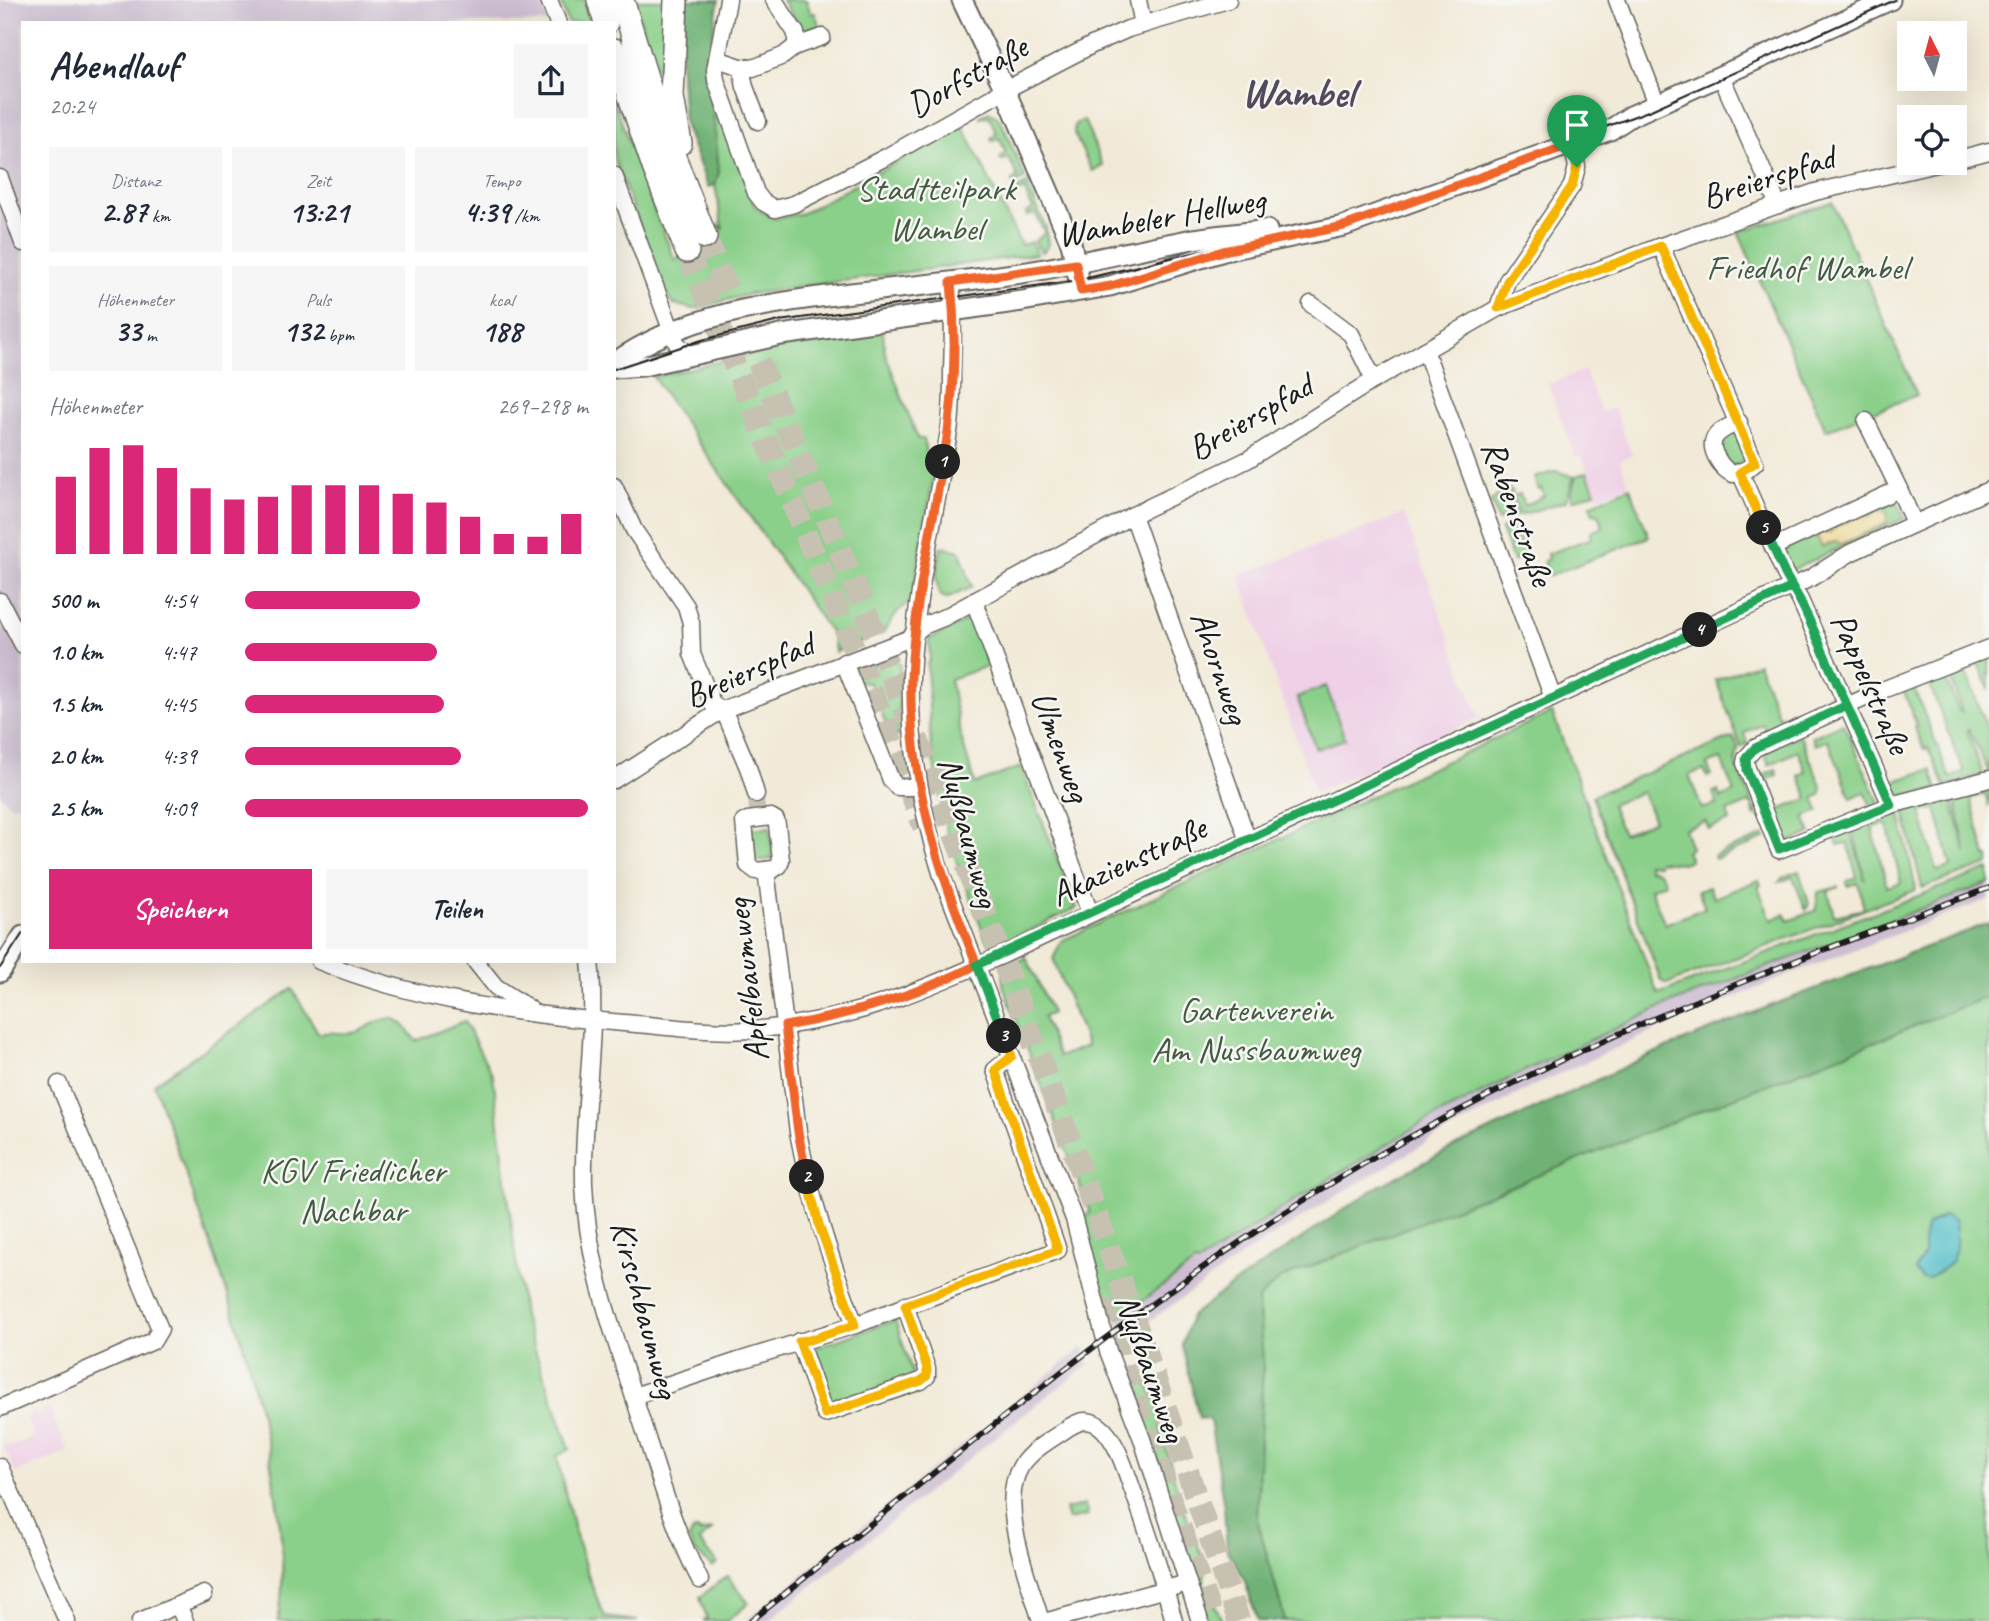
<!DOCTYPE html>
<html lang="de">
<head>
<meta charset="utf-8">
<style>
  body { margin:0; font-family:Caveat,sans-serif; background:#f6f6f7; color:#1f2937; height:100vh; display:flex; flex-direction:column; font-size:26px; white-space:nowrap }
  * { box-sizing:border-box; margin:0 }
  p { font-size:23px; color:#747a83 }
  .icon { flex:none; width:38px; height:38px; fill:none; stroke:currentColor; stroke-width:2; stroke-linecap:round; stroke-linejoin:round }
  .map { position:relative; flex:1; overflow:hidden }
  .sheet { position:absolute; left:21px; top:21px; width:595px; height:942px; display:flex; flex-direction:column; background:#fff; border-radius:0px; box-shadow:0 7px 28px #0002 }
  .sheet>* { flex:none }
  .needle { width:46px; rotate:354deg }
  .tools { position:absolute; left:1897px; top:21px; display:grid; gap:14px }
  .tools a { display:grid; place-items:center; width:70px; height:70px; border-radius:0px; background:#fff; box-shadow:0 7px 28px #0002; font-size:35px }
  .pin { position:absolute; display:grid; place-items:center; width:60px; height:60px; color:#fff; margin:-72px -30px; border-radius:50% 50% 50% 0; rotate:-45deg; box-shadow:0 0 7px #0007 }
  .pin .icon { rotate:45deg }
  .km { position:absolute; width:35px; height:35px; margin:-18px; border-radius:50%; background:#222; color:#fff; font-size:19px; line-height:35px; text-align:center }
  .round { display:grid; place-items:center; flex:none; width:74px; height:74px; border-radius:0px; background:#f6f6f7 }
  .headline { display:flex; align-items:center; justify-content:space-between; height:119px; padding:0 28px }
  h1 { font-size:38px; font-weight:800; line-height:52px }
  .figures { display:grid; grid-template-columns:repeat(3,1fr); gap:10px; height:119px; padding:7px 28px }
  .figures div { display:grid; align-content:center; border-radius:0px; background:#f6f6f7; text-align:center }
  .figures b { font-size:30px; font-weight:800 }
  .figures small { font-size:19px; font-weight:400 }
  .figures p { font-size:19px }
  .chart { height:196px; padding:14px 28px }
  .chart p { display:flex; justify-content:space-between }
  .chart svg { width:100%; height:126px; margin-top:7px; stroke:#db2777; stroke-width:6 }
  .button { display:flex; gap:14px; margin-top:auto; padding:14px 28px }
  .button a { flex:1; height:80px; border-radius:0px; background:#db2777; color:#fff; font-size:28px; font-weight:800; line-height:80px; text-align:center }
  .button a+a { background:#f6f6f7; color:#1f2937 }
  ul { padding:0 28px; list-style:none; font-size:23px }
  li { display:grid; grid-template-columns:112px 84px 1fr; align-items:center; height:52px }
  li i { height:18px; border-radius:9px; background:#db2777 }
  .map>svg:first-child { display:block }
</style>
</head>
<body>
<div class="map">
<svg width="1989" height="1621" viewBox="0 0 1989 1621">
  <rect width="100%" height="100%" fill="#f6f6f2"/>
  <filter id="ink" filterUnits="userSpaceOnUse"><feTurbulence type="fractalNoise" baseFrequency=".0143" numOctaves="2"/><feDisplacementMap in="SourceGraphic" scale="14" xChannelSelector="R" yChannelSelector="G"/><feConvolveMatrix kernelMatrix="1 2 1 2 8 2 1 2 1" color-interpolation-filters="sRGB"/></filter>
  <filter id="wash" filterUnits="userSpaceOnUse"><feTurbulence type="fractalNoise" baseFrequency=".00686" numOctaves="4" result="noise"/><feDisplacementMap in="SourceGraphic" scale="28" xChannelSelector="R" yChannelSelector="G"/><feGaussianBlur stdDeviation="1.57" result="paint"/><feColorMatrix in="noise" values="0 0 0 0 0 0 0 0 0 0 0 0 0 0 0 0 0 1.4 0 .05"/><feComposite in="paint" operator="in"/></filter>
  <g filter="url(#wash)">
    <rect width="100%" height="100%" fill="#f2ead8"/>
    <g fill="#efd0e6">
      <path d="M1585 370 1601 412 1614 408 1632 455 1620 460 1629 485 1597 497 1581 455 1575 457 1548 384Z"/>
      <path d="M1404 514 1479 718 1315 793 1239 575Z"/>
      <path d="M49 1408 68 1451 15 1473 2 1443 11 1446 34 1436 26 1418 30 1416 29 1413 34 1411 36 1414Z"/>
    </g>
    <g fill="#cdbed2">
      <path d="M0 0H539L550 23H23V802L11 806 0 794Z"/>
      <path d="M1989 883V899L1811 966 1671 1023 1539 1083 1429 1141 1328 1201 1249 1251 1128 1336 1118 1320 1186 1271 1290 1203 1419 1125 1524 1071 1664 1006Z"/>
      <path d="M1084 1346 1089 1365 1048 1395 768 1621H746Z"/>
    </g>
    <g fill="#8bd08a" stroke="#547653" stroke-width="2" fill-rule="evenodd">
      <path d="M560 0H584L590 23H568Z"/>
      <path d="M635 0H670L665 97 635 2Z"/>
      <path d="M782 0H806L811 14 815 13 820 28 825 26 827 31 812 34 803 32Z"/>
      <path d="M714 92 755 207 775 219 803 213 963 126 1021 245 1032 242 1037 254 750 294 693 309 673 304 666 293 614 159V101L650 200 675 260 719 225 723 230 715 185 719 172 711 93Z"/>
      <path d="M989 112 996 116 1002 123 1024 176 1025 178 1013 184 1012 181 1018 177 1009 158 1001 161 1000 158 1006 153 1000 139 992 141 991 138 997 134 989 116 981 118 980 116Z"/>
      <path d="M1084 120 1103 166 1092 171 1074 133 1075 124Z"/>
      <path d="M1027 184 1046 228 1048 246 1042 253 1035 241 1045 233 1035 213 1027 216 1026 213 1033 209 1024 190 1017 192 1015 190Z"/>
      <path d="M1832 202 1917 395 1826 430 1738 232Z"/>
      <path d="M883 331 885 353 918 439H924L927 463 935 466 912 600 898 611 883 633 835 652 833 636 653 377 791 345Z"/>
      <path d="M1735 432 1746 458C1742 464 1735 467 1728 465L1717 442 1719 437Z"/>
      <path d="M1556 471 1574 477 1566 501 1520 515 1513 496 1520 494 1524 506 1544 496 1541 488 1538 489 1534 478Z"/>
      <path d="M1587 472 1595 492 1573 500 1571 494 1576 476Z"/>
      <path d="M1630 487 1649 537 1549 576 1544 561 1548 559 1547 554 1592 538 1590 532 1603 527 1599 514 1593 513 1590 505Z"/>
      <path d="M1508 488 1513 492 1509 495 1517 515 1498 521 1491 501Z"/>
      <path d="M1894 495 1905 518 1790 571 1780 548Z"/>
      <path d="M1512 525 1517 532 1526 556 1513 561 1501 529Z"/>
      <path d="M941 547 960 551 972 587 946 599 939 594 936 578Z"/>
      <path d="M971 618 991 665 950 679 961 737 975 784 1021 767 1077 908 1003 943 991 944 986 939 948 839 931 749 927 663 930 660 929 639Z"/>
      <path d="M1989 653V690L1979 664 1965 670 1989 733V773L1969 729 1967 730 1983 775 1945 786 1928 748 1924 749 1914 727 1917 726 1902 686 1942 671 1959 711 1962 712 1947 668ZM1929 683 1964 772 1950 778 1914 688Z"/>
      <path d="M885 658 895 659 900 665 898 736H891L869 683 857 681 853 672Z"/>
      <path d="M1758 663 1779 717 1803 708 1806 715 1768 736 1763 724 1744 733 1748 743 1741 747 1716 680Z"/>
      <path d="M1326 686 1345 739 1316 749 1297 697Z"/>
      <path d="M1831 694C1833 707 1821 709 1812 713L1808 706Z"/>
      <path d="M1552 712 1658 994 1989 869V883L1664 1006 1524 1071 1419 1125 1290 1203 1197 1264 1195 1263 1117 1319 1102 1297 1084 1219 1090 1212 1003 985 1004 971 1026 957 1052 1013 1043 1017 1059 1057 1087 1046 1053 959 1061 941Z"/>
      <path d="M1843 723 1879 802 1872 808 1865 792 1851 798 1828 740 1815 745 1812 737Z"/>
      <path d="M1800 735 1822 788 1820 795 1814 798 1819 811 1804 817 1811 833 1790 842 1781 839 1755 778 1776 769 1778 775 1767 779 1779 810 1808 799 1799 775 1806 772 1798 751 1769 765 1763 750Z"/>
      <path d="M1733 737 1738 748 1736 763 1758 816 1754 815 1753 805 1749 803 1727 812 1730 821 1709 829 1705 821 1684 829 1691 848 1686 852 1690 860 1682 863 1659 861 1658 865 1647 864 1649 869C1659 870 1661 873 1665 883L1650 889 1665 924 1705 908 1698 891 1709 887 1714 898 1759 880 1761 885 1758 887 1771 920 1785 914 1788 921 1817 910 1818 892 1839 887 1828 891 1834 916 1864 909 1858 883 1848 886 1846 884 1847 881 1857 878 1848 843 1838 845 1834 836 1850 830 1865 880 1853 828 1896 811 1900 814 1916 890 1667 984 1661 981 1592 796ZM1721 759 1734 792 1721 798 1718 791 1713 792 1717 804 1702 809 1689 775 1704 770 1707 777 1711 775 1707 764ZM1642 792 1654 821 1623 834 1611 805ZM1887 824 1901 883 1887 887 1872 827Z"/>
      <path d="M1931 769 1938 789 1899 796 1892 782Z"/>
      <path d="M1989 787V807L1985 794 1971 798 1986 857H1989V864L1922 888 1904 811 1927 803V806L1933 805 1932 802 1951 797 1966 853 1955 797 1976 791 1977 794 1982 792V789ZM1936 808 1951 867 1937 871 1921 812Z"/>
      <path d="M770 827 773 859 754 861 750 829Z"/>
      <path d="M1765 835 1766 838 1715 859 1714 855Z"/>
      <path d="M1799 871 1809 904 1806 910 1793 877 1779 882 1783 877Z"/>
      <path d="M292 989 319 1034C330 1030 341 1035 352 1033 358 1032 362 1030 367 1027 396 1011 398 1018 416 1041L464 1021 493 1076 523 1316 570 1449 557 1456C569 1511 581 1565 605 1617L638 1621H278C287 1574 281 1525 273 1477 252 1342 199 1214 154 1084Z"/>
      <path d="M1989 996V1621H1285L1257 1519 1263 1361 1258 1299 1281 1278Z"/>
      <path d="M895 1320 914 1378 826 1409 806 1351Z"/>
      <path d="M1123 1366 1140 1370 1159 1405 1162 1433 1182 1506 1204 1560 1205 1571 1203 1589 1198 1590 1150 1435Z"/>
      <path d="M1085 1505 1088 1516 1068 1520 1065 1509Z"/>
      <path d="M713 1529 699 1541 717 1563 712 1567 693 1549 689 1538 694 1531 698 1530 699 1533Z"/>
      <path d="M727 1576 749 1603 727 1621H703L707 1619 700 1597Z"/>
      <path d="M1206 1596 1213 1602 1223 1621H1207L1200 1598Z"/>
    </g>
    <g fill="#70b276" stroke="#466749" stroke-width="2">
      <path d="M685 0H719L705 75 711 93 719 172 715 185 708 187 684 124 680 56Z"/>
      <path d="M1989 923V996L1281 1278 1258 1299 1263 1361 1257 1519 1285 1621H1258L1244 1579 1227 1551 1224 1507 1210 1420 1199 1418 1182 1345 1191 1316 1225 1290 1377 1187 1458 1145 1654 1053 1770 1006Z"/>
    </g>
    <path fill="#eeda9e" stroke="#857b5d" stroke-width="2" d="M1880 509 1887 512V523L1844 543 1839 544 1837 541 1822 547 1817 537 1821 532 1829 533 1837 526 1864 514 1868 516Z"/>
    <path fill="#52bfc9" stroke="#376e72" stroke-width="2" d="M1946 1215 1954 1220 1955 1224C1957 1237 1958 1255 1948 1265 1942 1271 1935 1272 1929 1279H1922L1915 1270 1924 1254V1236L1927 1225Z"/>
  </g>
  <g filter="url(#ink)">
    <g fill="none" stroke-linecap="round" stroke-linejoin="round">
      <path stroke="#c7c1b2" stroke-width="16" stroke-dasharray="16 8" stroke-linecap="butt" d="M756 794 757 810"/>
      <g stroke="#c7c1b2" stroke-width="23" stroke-dasharray="23 11" stroke-linecap="butt">
        <path d="M705 237C772 395 843 551 906 711 1026 1011 1134 1315 1239 1621"/>
        <path d="M687 251 882 716 924 827"/>
        <path d="M1101 1302 1213 1621"/>
      </g>
      <g stroke="#67645e" stroke-width="19">
        <g id="minor">
          <path d="M549 0 558 23"/>
          <path d="M728 0 715 70 716 80 756 193 763 202 775 209 794 204 888 156 1005 90 1094 44 1128 29 1228 0"/>
          <path d="M774 0 796 33V46"/>
          <path d="M1138 0 1143 25"/>
          <path d="M1617 0 1657 104"/>
          <path d="M717 59 741 67 753 68 783 56 796 46 822 37"/>
          <path d="M741 67 745 87 758 121"/>
          <path d="M1721 76 1778 205"/>
          <path d="M1955 160 1989 151"/>
          <path d="M614 175 672 332 677 344 688 354"/>
          <path d="M0 178 23 243"/>
          <path d="M1661 246 1755 463 1748 469 1733 474C1722 470 1709 450 1714 439 1718 430 1731 426 1739 422"/>
          <path d="M951 282C954 312 953 342 952 372 952 390 952 408 950 425 937 509 915 592 911 677 909 745 921 811 942 876L1074 1219 1108 1351 1142 1439 1200 1621"/>
          <path d="M1311 304 1351 334 1374 380"/>
          <path d="M1498 308 1507 281 1572 186 1577 167 1572 144"/>
          <path d="M1425 350 1553 698"/>
          <path d="M1866 421 1899 489"/>
          <path d="M1740 472 1785 574 1800 600 1891 805"/>
          <path d="M614 486 634 530 686 606 691 623 692 654 713 705 722 710 728 720 749 770 756 794"/>
          <path d="M1133 515 1248 841"/>
          <path d="M1773 547 1899 489 1914 523"/>
          <path d="M0 601 23 645"/>
          <path d="M974 601 1090 913"/>
          <path d="M1989 648 1880 691 1755 748 1746 758 1745 763 1779 850 1891 805 1989 779"/>
          <path d="M844 662 891 780 897 787H919"/>
          <path d="M614 780 722 710 908 639 923 626 945 617 1133 515 1247 460 1374 380 1498 308 1661 246 1815 192 1941 163"/>
          <path d="M771 817 776 820 777 825 781 860 779 866 774 869 756 871 748 865 744 822 748 820Z"/>
          <path d="M766 870 798 1132C811 1200 831 1260 855 1325"/>
          <path d="M319 961C415 1000 521 1015 624 1023 666 1026 709 1033 751 1030 775 1028 800 1024 824 1019 886 1007 945 979 1003 955L1784 590 1811 578 1850 553 1989 490"/>
          <path d="M475 961 496 987 530 1009"/>
          <path d="M590 961C598 1035 582 1110 584 1184 587 1265 614 1334 638 1410 657 1468 672 1526 700 1580"/>
          <path d="M799 1341 825 1414 921 1381 927 1376V1369L905 1305"/>
          <path d="M634 1396 738 1361 855 1325 1058 1250 995 1070 1012 1056"/>
          <path d="M0 1408 153 1341 160 1329 59 1084"/>
          <path d="M0 1467 67 1621"/>
          <path d="M178 1605 185 1621"/>
          <path d="M140 1621 204 1594"/>
          <path d="M1041 1621C1029 1580 997 1504 1021 1466 1031 1451 1048 1441 1062 1432 1077 1421 1089 1415 1104 1430 1118 1445 1125 1469 1132 1488 1148 1531 1162 1576 1174 1621"/>
          <path d="M1048 1621 1188 1583"/>
        </g>
      </g>
      <g stroke="#67645e" stroke-width="23">
        <g id="major">
          <path d="M962 0 1005 90 1071 243 1078 276"/>
          <path d="M614 363C683 314 769 303 851 293 908 287 965 281 1021 273 1075 265 1128 251 1183 241 1211 235 1239 234 1267 230"/>
          <path d="M614 368 643 366 781 335 1022 301 1110 286 1224 251 1344 226 1610 130 1631 116 1890 0"/>
          <path d="M0 972 23 936"/>
        </g>
      </g>
      <g stroke="#67645e" stroke-width="26">
        <g id="highway">
          <path d="M599 0 606 23"/>
          <path d="M622 0 658 116 705 237"/>
          <path d="M676 0 672 97 680 143"/>
          <path d="M614 50 654 167 687 251"/>
        </g>
      </g>
      <use href="#minor" stroke="#fff" stroke-width="16"/>
      <use href="#major" stroke="#fff" stroke-width="19"/>
      <use href="#highway" stroke="#fff" stroke-width="23"/>
      <g stroke="#1c1c1c" stroke-width="2">
        <path d="M614 369 702 340 779 321 1079 280 1197 252 1310 230 1368 215 1651 110 1895 0"/>
        <path d="M0 968 23 933"/>
      </g>
      <g stroke="#1c1c1c" stroke-width="6">
        <path id="rail" d="M751 1621C950 1461 1143 1294 1363 1164 1563 1046 1773 968 1989 888"/>
      </g>
      <use href="#rail" stroke="#f6f6f2" stroke-width="3.5" stroke-dasharray="10" stroke-linecap="butt"/>
    </g>
  </g>
  <g fill="none" stroke-linecap="round" stroke-linejoin="round" filter="url(#ink)">
    <g stroke="#fff" stroke-width="14">
      <path id="split-1" d="M943 462C954 403 957 341 951 282L1076 264 1081 291 1111 286 1223 251 1344 226 1572 144 1577 167"/>
    </g>
    <g stroke="#fff" stroke-width="14">
      <path id="split-2" d="M807 1177 798 1132 785 1026C851 1015 916 995 977 965 939 873 908 779 911 677 914 605 931 533 943 462"/>
    </g>
    <g stroke="#fff" stroke-width="14">
      <path id="split-3" d="M807 1177 820 1228 855 1325 809 1340 799 1341 825 1414 921 1381 927 1376V1368L905 1305 1058 1250 995 1070 1012 1056 1004 1036"/>
    </g>
    <g stroke="#fff" stroke-width="14">
      <path id="split-4" d="M1004 1036 977 965 1700 630"/>
    </g>
    <g stroke="#fff" stroke-width="14">
      <path id="split-5" d="M1700 630 1792 587C1807 612 1818 639 1829 666 1850 712 1871 759 1891 805L1779 849 1747 770 1746 758 1755 748 1847 705 1800 600C1795 591 1790 583 1785 574L1764 528"/>
    </g>
    <g stroke="#fff" stroke-width="14">
      <path id="split-6" d="M1577 167 1572 186 1507 281 1498 308 1661 246 1755 463 1740 472 1764 528"/>
    </g>
    <use href="#split-1" stroke="#f0652b" stroke-width="9"/>
    <use href="#split-2" stroke="#f0652b" stroke-width="9"/>
    <use href="#split-3" stroke="#f5b400" stroke-width="9"/>
    <use href="#split-4" stroke="#22a559" stroke-width="9"/>
    <use href="#split-5" stroke="#22a559" stroke-width="9"/>
    <use href="#split-6" stroke="#f5b400" stroke-width="9"/>
  </g>
  <g text-anchor="middle" dominant-baseline="central" stroke-width="5" stroke-linejoin="round" paint-order="stroke">
    <g font-size="35" fill="#1c1c1c" stroke="#f6f6f2">
      <text transform="translate(967 76) rotate(-29)">Dorfstraße</text>
      <text transform="translate(1768 177) rotate(-18)">Breierspfad</text>
      <text transform="translate(1161 217) rotate(-10)">Wambeler Hellweg</text>
      <text transform="translate(1250 417) rotate(-30)">Breierspfad</text>
      <text transform="translate(1518 513) rotate(70)">Rabenstraße</text>
      <text transform="translate(1220 667) rotate(71)">Ahornweg</text>
      <text transform="translate(749 670) rotate(-24)">Breierspfad</text>
      <text transform="translate(1871 683) rotate(66)">Pappelstraße</text>
      <text transform="translate(1061 746) rotate(70)">Ulmenweg</text>
      <text transform="translate(969 832) rotate(75)">Nußbaumweg</text>
      <text transform="translate(1128 861) rotate(-25)">Akazienstraße</text>
      <text transform="translate(747 980) rotate(-97)">Apfelbaumweg</text>
      <text transform="translate(645 1309) rotate(75)">Kirschbaumweg</text>
      <text transform="translate(1151 1368) rotate(71)">Nußbaumweg</text>
    </g>
    <g font-size="35" fill="#435b42" stroke="#f6f6f2">
      <text x="936" y="188">Stadtteilpark<tspan x="936" dy="40">Wambel</tspan></text>
      <text x="1807" y="267">Friedhof Wambel</text>
      <text x="1256" y="1009">Gartenverein<tspan x="1256" dy="40">Am Nussbaumweg</tspan></text>
      <text x="353" y="1170">KGV Friedlicher<tspan x="353" dy="40">Nachbar</tspan></text>
    </g>
    <g font-size="42" font-weight="bold" fill="#534b5c" stroke="#f6f6f2">
      <text x="1298" y="92">Wambel</text>
    </g>
  </g>
</svg>
<div class="tools">
<a><svg class="needle" viewBox="-14 -14 28 28"><path d="M0-13l5 13h-10z" fill="#e53935"/><path d="M0 13l5-13h-10z" fill="#747a83"/></svg></a>
<a><svg class="icon" aria-label="locate" viewBox="0 0 24 24"><circle cx="12" cy="12" r="6"/><path d="M12 2v4M12 18v4M2 12h4M18 12h4"/></svg></a>
</div>
<div class="pin" style="left:1577px;top:167px;background:#1e9e55"><svg class="icon" aria-label="arrive" viewBox="0 0 24 24"><path d="M6 21V4h12l-3 4 3 4H6"/></svg></div>
<b class="km" style="left:943px;top:462px">1</b>
<b class="km" style="left:807px;top:1177px">2</b>
<b class="km" style="left:1004px;top:1036px">3</b>
<b class="km" style="left:1700px;top:630px">4</b>
<b class="km" style="left:1764px;top:528px">5</b>
<section class="sheet">
<div class="headline"><div><h1>Abendlauf</h1><p>20:24</p></div><a class="round"><svg class="icon" aria-label="share" viewBox="0 0 24 24"><path d="M12 15V3M7 8l5-5 5 5M5 13v7h14v-7"/></svg></a></div>
<div class="figures">
<div><p>Distanz</p><b>2.87<small> km</small></b></div>
<div><p>Zeit</p><b>13:21</b></div>
<div><p>Tempo</p><b>4:39<small> /km</small></b></div>
</div>
<div class="figures">
<div><p>Höhenmeter</p><b>33<small> m</small></b></div>
<div><p>Puls</p><b>132<small> bpm</small></b></div>
<div><p>kcal</p><b>188</b></div>
</div>
<div class="chart"><p><span>Höhenmeter</span>269–298 m</p>
<svg viewBox="0 0 160 44" preserveAspectRatio="none"><path d="M5 44V17M15 44V7M25 44V6M35 44V14M45 44V21M55 44V25M65 44V24M75 44V20M85 44V20M95 44V20M105 44V23M115 44V26M125 44V31M135 44V37M145 44V38M155 44V30"/></svg>
</div>
<ul>
<li><b>500 m</b>4:54<i style="width:51%"></i></li>
<li><b>1.0 km</b>4:47<i style="width:56%"></i></li>
<li><b>1.5 km</b>4:45<i style="width:58%"></i></li>
<li><b>2.0 km</b>4:39<i style="width:63%"></i></li>
<li><b>2.5 km</b>4:09<i style="width:100%"></i></li>
</ul>
<div class="button"><a>Speichern</a><a>Teilen</a></div>
</section>
</div>
</body>
</html>
